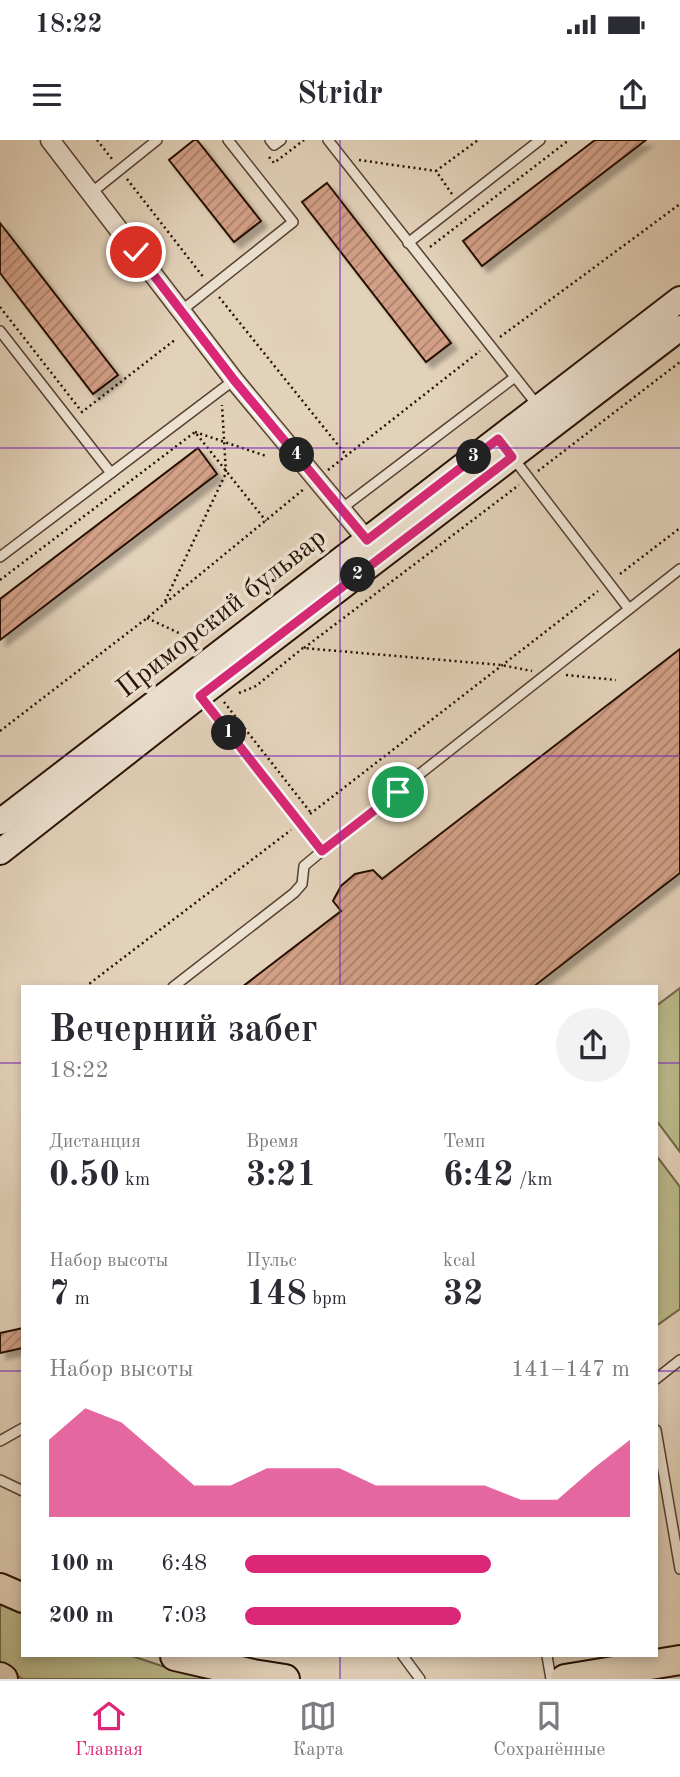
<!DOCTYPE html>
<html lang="ru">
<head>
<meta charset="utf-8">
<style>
  body { margin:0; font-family:"Old Standard TT",serif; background:#f2f2f3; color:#2b2b33; height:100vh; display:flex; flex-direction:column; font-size:26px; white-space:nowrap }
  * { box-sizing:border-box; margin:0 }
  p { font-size:23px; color:#7c7c81 }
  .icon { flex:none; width:38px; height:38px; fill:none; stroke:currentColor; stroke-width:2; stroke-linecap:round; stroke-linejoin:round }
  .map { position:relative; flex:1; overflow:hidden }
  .sheet { position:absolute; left:21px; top:845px; width:637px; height:672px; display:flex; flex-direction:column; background:#fff; border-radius:0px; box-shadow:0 4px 10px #0003 }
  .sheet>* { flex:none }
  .pin { position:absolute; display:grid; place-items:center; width:60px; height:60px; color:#fff; margin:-30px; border:4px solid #fff; border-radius:50%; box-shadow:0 2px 7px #0007 }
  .km { position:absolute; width:35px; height:35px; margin:-18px; border-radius:50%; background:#222; color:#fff; font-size:19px; line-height:35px; text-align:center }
  .round { display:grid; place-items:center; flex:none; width:74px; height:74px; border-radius:37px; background:#f2f2f3 }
  .overview { display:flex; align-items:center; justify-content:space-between; height:119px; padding:0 28px }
  h1 { font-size:38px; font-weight:700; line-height:52px }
  .metrics { display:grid; grid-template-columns:repeat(3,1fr); gap:10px; height:119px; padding:7px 28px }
  .metrics div { display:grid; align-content:center }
  .metrics b { font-size:35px; font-weight:700 }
  .metrics small { font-size:19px; font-weight:400 }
  .metrics p { font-size:19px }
  .chart { height:196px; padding:14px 28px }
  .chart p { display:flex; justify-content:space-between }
  .chart svg { width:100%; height:126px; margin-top:7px; fill:#db2777; opacity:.7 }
  ul { padding:0 28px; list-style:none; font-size:23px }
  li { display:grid; grid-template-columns:112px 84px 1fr; align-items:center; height:52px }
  li i { height:18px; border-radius:9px; background:#db2777 }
  .status { display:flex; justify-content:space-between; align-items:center; height:49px; padding:0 35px; background:#fff; direction:ltr }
  .status svg { height:19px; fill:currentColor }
  header { display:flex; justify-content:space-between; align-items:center; height:91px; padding:0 28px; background:#fff; font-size:32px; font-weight:700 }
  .tab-bar { display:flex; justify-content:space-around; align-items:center; height:98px; border-top:2px solid #e1e1e2; background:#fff; font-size:19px; color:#7c7c81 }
  .tab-bar a { display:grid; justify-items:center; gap:4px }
  .tab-bar .on { color:#db2777 }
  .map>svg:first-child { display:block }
</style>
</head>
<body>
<div class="status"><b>18:22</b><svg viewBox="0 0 49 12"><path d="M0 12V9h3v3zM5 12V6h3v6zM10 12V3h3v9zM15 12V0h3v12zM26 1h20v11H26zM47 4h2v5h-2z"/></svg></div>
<header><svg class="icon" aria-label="menu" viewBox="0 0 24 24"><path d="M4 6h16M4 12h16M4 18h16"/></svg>Stridr<svg class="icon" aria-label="share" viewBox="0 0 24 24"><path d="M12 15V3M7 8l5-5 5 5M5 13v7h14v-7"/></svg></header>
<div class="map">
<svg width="680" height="1539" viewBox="0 0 680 1539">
  <defs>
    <pattern id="building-hatch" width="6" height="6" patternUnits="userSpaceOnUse" patternTransform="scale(1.75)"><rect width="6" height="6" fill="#d3a087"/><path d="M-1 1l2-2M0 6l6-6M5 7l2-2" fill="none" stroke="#ab816c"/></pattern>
    <filter id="shadow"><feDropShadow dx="6" dy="6" stdDeviation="2" flood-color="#0004"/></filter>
  </defs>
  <rect width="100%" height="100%" fill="#e3d2ba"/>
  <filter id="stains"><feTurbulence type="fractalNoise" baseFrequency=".00286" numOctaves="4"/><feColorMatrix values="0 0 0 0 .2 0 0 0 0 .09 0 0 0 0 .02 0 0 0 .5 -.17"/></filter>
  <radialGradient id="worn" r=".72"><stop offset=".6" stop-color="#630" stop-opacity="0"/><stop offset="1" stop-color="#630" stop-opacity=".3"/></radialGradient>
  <g fill="#bbba8b" stroke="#716647" stroke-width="2">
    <path d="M680 848V1012L656 980V866Z"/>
    <path d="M656 1015 680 1047V1169L656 1186Z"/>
    <path d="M0 1459 23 1470V1516H132L165 1527 216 1539H23L0 1527Z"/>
  </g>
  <g fill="url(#building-hatch)" stroke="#271103" stroke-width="2" filter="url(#shadow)">
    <path d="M194 0H197L261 81 234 102 169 20Z"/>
    <path d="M595 0H646L482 126 463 101Z"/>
    <path d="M327 43 451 203 426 222 302 62Z"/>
    <path d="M0 83 118 235 93 254 0 133Z"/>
    <path d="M198 308 217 334 0 500V459Z"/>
    <path d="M680 509V733L533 847H242L341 771 333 761 341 746 355 734 373 730 382 739Z"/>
    <path d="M23 1188V1208L0 1213V1193Z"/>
  </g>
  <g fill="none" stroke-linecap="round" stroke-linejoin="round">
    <g stroke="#564131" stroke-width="12">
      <g id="service">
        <path d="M270 0 274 5 281 0"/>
        <path d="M328 0 538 266"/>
        <path d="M91 53 157 0"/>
        <path d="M408 103 540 0"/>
        <path d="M181 171 293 82 228 0"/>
        <path d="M0 191 111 333"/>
        <path d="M514 319 629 469"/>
        <path d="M341 369 515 237"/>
        <path d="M0 417 234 240"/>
        <path d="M199 556 322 711"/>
        <path d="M173 847 294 753 302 744 304 726 322 711 680 429"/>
        <path d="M656 1239 680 1220"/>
        <path d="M656 1290 680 1429"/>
        <path d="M0 1301 23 1288"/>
        <path d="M0 1340 23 1351"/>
        <path d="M403 1516 420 1539"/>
        <path d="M547 1516 551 1539"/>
      </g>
    </g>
    <g stroke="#564131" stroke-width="21">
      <path id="minor" d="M50 0 234 240 367 400"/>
    </g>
    <g stroke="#271103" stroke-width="28">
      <g id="secondary">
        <path d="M0 682 680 159"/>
        <path d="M0 712 199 556 680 188"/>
      </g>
    </g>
    <g stroke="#271103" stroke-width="32">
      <g id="primary">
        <path d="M0 1448 23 1458"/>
        <path d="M175 1516 253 1534 285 1539"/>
        <path d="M0 1537 3 1539"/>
        <path d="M565 1539 680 1520"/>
      </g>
    </g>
    <g stroke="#271103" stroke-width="2.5" stroke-dasharray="2 3.5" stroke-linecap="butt">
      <path d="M97 0 112 19"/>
      <path d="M269 17 274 23 304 0"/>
      <path d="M359 20 436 31"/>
      <path d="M127 39 204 138"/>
      <path d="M452 54 436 31 478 0"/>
      <path d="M430 107 569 0"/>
      <path d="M219 157 346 315"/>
      <path d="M0 167 82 272 176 199"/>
      <path d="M500 197 680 64"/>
      <path d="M195 292 266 316"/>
      <path d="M328 330 480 211"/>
      <path d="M538 331 680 222"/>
      <path d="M620 434 680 388"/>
      <path d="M0 440 195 292 266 381"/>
      <path d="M165 461 226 333 222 265"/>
      <path d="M147 478 198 502"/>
      <path d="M304 508 519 345"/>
      <path d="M566 535 616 540"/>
      <path d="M239 553 256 546 303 508 501 525 532 531"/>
      <path d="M224 562 311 673"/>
      <path d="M0 591 147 478 304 349"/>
      <path d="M310 674 598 451"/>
      <path d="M85 847 291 690"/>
    </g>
    <use href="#service" stroke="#ede2d2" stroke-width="9"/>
    <use href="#minor" stroke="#ede2d2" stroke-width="18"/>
    <use href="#secondary" stroke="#ede2d2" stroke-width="24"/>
    <use href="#primary" stroke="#e3d2ba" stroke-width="28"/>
  </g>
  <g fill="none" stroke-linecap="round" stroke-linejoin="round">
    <g stroke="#fff" stroke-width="14">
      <path id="route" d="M136 112 234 240 367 400 498 299 512 317 200 556 322 711 398 652"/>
    </g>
    <use href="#route" stroke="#db2777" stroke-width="9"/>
  </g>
  <path fill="none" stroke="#7b2cbf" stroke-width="2" stroke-opacity="0.55" d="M340 0V847M0 308H680M0 616H680M0 923H23M656 923H680M0 1231H23M656 1231H680M340 1516V1539"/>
  <g text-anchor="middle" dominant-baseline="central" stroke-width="7" stroke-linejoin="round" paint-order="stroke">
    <g font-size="28" fill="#271103" stroke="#ede2d2">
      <text transform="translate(222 474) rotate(-38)">Приморский бульвар</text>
    </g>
  </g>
  <rect width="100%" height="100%" filter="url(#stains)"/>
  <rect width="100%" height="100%" fill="url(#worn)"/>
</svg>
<div class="pin" style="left:398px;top:652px;background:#1e9e55"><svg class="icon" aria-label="arrive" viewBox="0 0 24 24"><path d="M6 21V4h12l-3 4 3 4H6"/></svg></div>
<div class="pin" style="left:136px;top:112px;background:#d93025"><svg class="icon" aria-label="check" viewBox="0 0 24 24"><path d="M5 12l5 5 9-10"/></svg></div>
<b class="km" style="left:229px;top:593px">1</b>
<b class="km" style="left:358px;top:435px">2</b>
<b class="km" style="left:474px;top:317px">3</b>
<b class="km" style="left:297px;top:315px">4</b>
<section class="sheet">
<div class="overview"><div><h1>Вечерний забег</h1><p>18:22</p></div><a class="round"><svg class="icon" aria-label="share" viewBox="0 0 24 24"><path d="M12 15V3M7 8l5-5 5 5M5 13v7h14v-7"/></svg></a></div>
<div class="metrics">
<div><p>Дистанция</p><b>0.50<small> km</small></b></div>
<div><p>Время</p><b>3:21</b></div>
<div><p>Темп</p><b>6:42<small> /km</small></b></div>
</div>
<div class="metrics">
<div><p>Набор высоты</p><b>7<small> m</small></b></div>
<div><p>Пульс</p><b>148<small> bpm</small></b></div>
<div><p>kcal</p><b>32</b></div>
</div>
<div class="chart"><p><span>Набор высоты</span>141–147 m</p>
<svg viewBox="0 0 160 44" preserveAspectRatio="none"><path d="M0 44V17L10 6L20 11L30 22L40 33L50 33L60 27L70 27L80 27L90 33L100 33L110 33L120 33L130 38L140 38L150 27L160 17V44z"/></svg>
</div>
<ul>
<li><b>100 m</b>6:48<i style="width:64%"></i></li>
<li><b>200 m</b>7:03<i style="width:56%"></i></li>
</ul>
</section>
</div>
<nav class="tab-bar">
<a class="on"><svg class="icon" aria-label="home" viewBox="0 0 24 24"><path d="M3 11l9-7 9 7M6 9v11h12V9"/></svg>Главная</a>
<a><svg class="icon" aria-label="map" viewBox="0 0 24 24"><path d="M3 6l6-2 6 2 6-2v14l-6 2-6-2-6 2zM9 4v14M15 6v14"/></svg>Карта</a>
<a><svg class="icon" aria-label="saved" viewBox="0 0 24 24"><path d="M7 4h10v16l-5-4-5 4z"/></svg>Сохранённые</a>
</nav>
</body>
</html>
